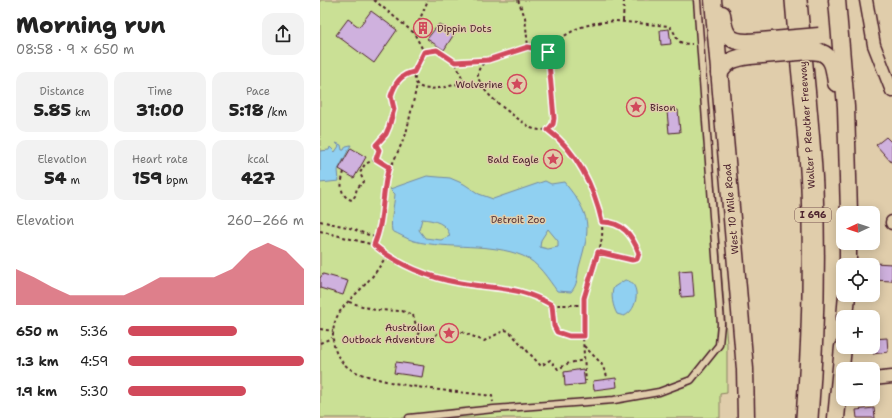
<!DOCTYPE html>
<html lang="en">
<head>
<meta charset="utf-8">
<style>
  body { margin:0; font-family:"Shantell Sans",sans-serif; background:#f2f2f2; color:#222; height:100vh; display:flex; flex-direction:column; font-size:15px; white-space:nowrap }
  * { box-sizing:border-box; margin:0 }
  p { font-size:13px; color:#767676 }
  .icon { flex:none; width:22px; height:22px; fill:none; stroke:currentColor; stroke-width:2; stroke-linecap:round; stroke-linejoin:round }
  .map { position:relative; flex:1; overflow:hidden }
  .drawer { display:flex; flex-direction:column; background:#fff; width:320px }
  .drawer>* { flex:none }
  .needle { width:26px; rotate:267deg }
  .tools { position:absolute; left:516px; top:206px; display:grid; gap:8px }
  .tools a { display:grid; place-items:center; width:44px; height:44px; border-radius:8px; background:#fff; box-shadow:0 2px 10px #0003; font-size:20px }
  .pin { position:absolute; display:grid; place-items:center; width:34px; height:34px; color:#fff; margin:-17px; border-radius:8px; box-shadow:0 2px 6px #0006 }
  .round { display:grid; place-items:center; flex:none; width:42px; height:42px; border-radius:12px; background:#f2f2f2 }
  .overview { display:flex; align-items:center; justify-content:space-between; height:68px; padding:0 16px }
  h1 { font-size:22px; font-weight:800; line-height:30px }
  .metrics { display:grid; grid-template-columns:repeat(3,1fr); gap:6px; height:68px; padding:4px 16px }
  .metrics div { display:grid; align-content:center; border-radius:10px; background:#f2f2f2; text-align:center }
  .metrics b { font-size:17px; font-weight:800 }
  .metrics small { font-size:11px; font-weight:400 }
  .metrics p { font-size:11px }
  .chart { height:112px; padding:8px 16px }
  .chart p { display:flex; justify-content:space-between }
  .chart svg { width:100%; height:72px; margin-top:4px; fill:#d1495b; opacity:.7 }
  ul { padding:0 16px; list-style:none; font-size:13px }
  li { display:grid; grid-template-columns:64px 48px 1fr; align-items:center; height:30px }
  li i { height:10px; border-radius:5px; background:#d1495b }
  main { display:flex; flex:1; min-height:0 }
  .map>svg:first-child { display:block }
</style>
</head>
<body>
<main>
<section class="drawer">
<div class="overview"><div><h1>Morning run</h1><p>08:58 · 9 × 650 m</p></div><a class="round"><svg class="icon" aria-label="share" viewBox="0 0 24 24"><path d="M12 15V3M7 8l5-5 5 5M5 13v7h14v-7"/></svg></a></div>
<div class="metrics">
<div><p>Distance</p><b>5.85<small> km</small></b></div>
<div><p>Time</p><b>31:00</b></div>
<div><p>Pace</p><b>5:18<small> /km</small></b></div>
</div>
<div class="metrics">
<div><p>Elevation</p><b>54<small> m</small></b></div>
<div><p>Heart rate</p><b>159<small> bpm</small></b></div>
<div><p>kcal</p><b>427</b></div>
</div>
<div class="chart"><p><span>Elevation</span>260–266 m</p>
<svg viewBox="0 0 160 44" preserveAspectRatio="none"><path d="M0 44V22L10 27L20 33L30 38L40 38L50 38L60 38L70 33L80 27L90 27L100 27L110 27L120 22L130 11L140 6L150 11L160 22V44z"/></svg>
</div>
<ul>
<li><b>650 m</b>5:36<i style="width:62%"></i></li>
<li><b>1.3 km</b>4:59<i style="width:100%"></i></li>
<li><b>1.9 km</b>5:30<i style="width:67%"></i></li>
</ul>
</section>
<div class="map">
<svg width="572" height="418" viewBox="0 0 572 418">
  <rect width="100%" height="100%" fill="#e0cdab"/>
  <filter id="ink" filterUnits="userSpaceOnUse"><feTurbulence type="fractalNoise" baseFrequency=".025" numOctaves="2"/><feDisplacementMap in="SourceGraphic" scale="8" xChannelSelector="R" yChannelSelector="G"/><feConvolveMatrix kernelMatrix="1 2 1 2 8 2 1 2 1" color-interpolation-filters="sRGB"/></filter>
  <g filter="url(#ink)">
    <path fill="#cae095" stroke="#8a8060" d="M0 0H380L407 344V393L400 394V418H0Z"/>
    <g fill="#90d0f1" stroke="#7489a2" fill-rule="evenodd">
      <path d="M16 143 21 145 22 150H24L26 146 31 145 18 170 19 181 0 183V151L9 150 10 147 15 152 19 146Z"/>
      <path d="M107 176 130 178 144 184 159 194 173 199 225 181 231 184 244 182C272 216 271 226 259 267 257 277 258 284 251 292L237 291C228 279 218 262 203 256 169 242 130 250 94 241 87 239 79 234 72 231 70 219 74 207 75 194L70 189ZM102 219C114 220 127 223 130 236L121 240 105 238 99 230ZM228 229 238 241V247L228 249 220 247 221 240Z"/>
      <path d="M305 280C322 282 318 311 304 316L297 314C293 307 290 294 294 287Z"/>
    </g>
    <g fill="#cfb1de" stroke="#4a1f2b">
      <path d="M51 11 77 30 54 63 16 35 28 19 39 27Z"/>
      <path d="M119 24 134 34 124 50 107 39Z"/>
      <path d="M349 29 351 44 341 45 340 30Z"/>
      <path d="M358 110 360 132 349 133 347 111Z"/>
      <path d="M566 137 572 143V163L556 145Z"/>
      <path d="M31 148 46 157 34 178 19 169Z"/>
      <path d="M554 263 572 264V281L553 280Z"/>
      <path d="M372 270 374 296 361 297 359 271Z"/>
      <path d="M3 274 28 281 23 295 0 288V278Z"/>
      <path d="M567 338 568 352 553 354V339Z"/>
      <path d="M76 362 104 366 102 377 74 373Z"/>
      <path d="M263 369 265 384 245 386 244 372Z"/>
      <path d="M296 378 297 387 274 390 273 381Z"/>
      <path d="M554 408 555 418H537L536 410Z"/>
    </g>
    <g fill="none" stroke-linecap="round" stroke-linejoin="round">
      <g stroke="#4a1f2b" stroke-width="9">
        <path id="service" d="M89 418 174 409 294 400 339 392 371 380 399 345 401 324 377 0"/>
      </g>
      <g stroke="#4a1f2b" stroke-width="15">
        <g id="minor">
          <path d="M546 0 554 45 572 91"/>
          <path d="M572 223V222"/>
          <path d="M553 379 572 377"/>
        </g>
      </g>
      <g stroke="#4a1f2b" stroke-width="19">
        <g id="secondary">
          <path d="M393 0 425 369 426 418"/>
          <path d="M517 0 526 107 529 213"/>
          <path d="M402 14C404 32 407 43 429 42"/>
          <path d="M500 52C514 57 514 70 516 83"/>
          <path d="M399 74C407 60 415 58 430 56"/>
          <path d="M528 265V243"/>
          <path d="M525 317 527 295"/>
          <path d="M516 418 523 347"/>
        </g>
      </g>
      <g stroke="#4a1f2b" stroke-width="24">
        <path id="motorway" d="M476 0C481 63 489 125 492 187 495 264 493 341 487 418"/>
      </g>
      <g stroke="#4a1f2b" stroke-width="2" stroke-dasharray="3 3" stroke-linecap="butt">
        <path d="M54 0 94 33 104 52"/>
        <path d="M198 0 205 17 208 47"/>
        <path d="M303 21 304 0"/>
        <path d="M94 33 108 0"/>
        <path d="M208 47 228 52 234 118C232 131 222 132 211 128 197 117 134 80 168 60 179 53 196 51 208 47Z"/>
        <path d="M228 52 232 45 239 39 258 28 275 23 295 21 349 26C360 37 353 44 372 44"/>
        <path d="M135 62 167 60"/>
        <path d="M144 82C112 92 78 97 104 52L117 50 135 62 144 82 162 86"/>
        <path d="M228 130C257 151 289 205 281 243 277 262 267 280 264 298 261 320 264 358 266 381"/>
        <path d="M56 159 69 167"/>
        <path d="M24 172C21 182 18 196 32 200L35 196 37 188 44 182 40 173 45 164 56 159 59 150 56 145 66 134 69 127 70 120 74 109 71 96 72 91 81 77 85 74 94 72"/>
        <path d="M0 221 27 227 57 238"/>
        <path d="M0 231 54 245 67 255 91 268 133 282 198 290 216 296 232 305H264"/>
        <path d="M54 245 60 233 66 178 86 134 97 85"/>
        <path d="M278 252 312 260 317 259 319 253C311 235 303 222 282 222"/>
        <path d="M67 255C61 264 56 273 49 280 38 294 20 305 15 322 10 339 14 358 29 368 37 374 48 376 58 379 95 389 134 391 172 396L173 402"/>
        <path d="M29 302 55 310 82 311 93 315 100 339C111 344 116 333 125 327H130L164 341 185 330 189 331 221 366 230 360 238 369 249 363 264 360"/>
        <path d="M232 305C235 333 235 336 264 336"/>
        <path d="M0 329 13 331"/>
        <path d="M0 343 12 338"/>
        <path d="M264 346 281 363 287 376"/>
      </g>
      <use href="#service" stroke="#e0cdab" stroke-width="6"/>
      <use href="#minor" stroke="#e0cdab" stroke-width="12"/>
      <use href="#secondary" stroke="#e0cdab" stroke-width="16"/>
      <use href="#motorway" stroke="#e0cdab" stroke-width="21"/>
      <g stroke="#4a1f2b" stroke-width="19" stroke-linecap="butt">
        <g id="secondary-bridge">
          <path d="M429 42 499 36"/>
          <path d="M430 56 491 51 500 52"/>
        </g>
      </g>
      <use href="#secondary-bridge" stroke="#e0cdab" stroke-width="16"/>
    </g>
  </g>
  <g fill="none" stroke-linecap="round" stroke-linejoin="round" filter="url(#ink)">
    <g stroke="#fff" stroke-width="8">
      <path id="route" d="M208 47 228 52 234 118 233 124 228 130C257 151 274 187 282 222 303 222 312 235 319 253L317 259 312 260 278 252 264 298V336H249L237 332 234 326 232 305C196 285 178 290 140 283 110 278 78 265 54 245 65 220 61 192 69 167L56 159 59 150 56 145 66 134 69 127 74 109 71 96C75 83 81 74 94 72L104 52 117 50 135 62 168 60Z"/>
    </g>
    <use href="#route" stroke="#d1495b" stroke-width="5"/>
  </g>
  <defs>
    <g id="building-ring" transform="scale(1)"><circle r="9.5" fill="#e0cdab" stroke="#d1495b" stroke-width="1.5"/><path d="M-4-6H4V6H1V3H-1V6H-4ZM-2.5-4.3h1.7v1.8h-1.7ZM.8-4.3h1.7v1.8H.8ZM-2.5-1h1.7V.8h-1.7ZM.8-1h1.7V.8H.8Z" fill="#d1495b"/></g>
    <g id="sight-ring" transform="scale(1)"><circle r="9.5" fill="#e0cdab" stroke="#d1495b" stroke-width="1.5"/><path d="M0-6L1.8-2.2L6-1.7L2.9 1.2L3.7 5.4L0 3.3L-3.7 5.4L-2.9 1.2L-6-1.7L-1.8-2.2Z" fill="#d1495b"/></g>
  </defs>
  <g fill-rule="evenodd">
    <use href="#building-ring" x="103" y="28"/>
    <use href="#sight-ring" x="197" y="84"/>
    <use href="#sight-ring" x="316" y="107"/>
    <use href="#sight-ring" x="233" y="159"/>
    <use href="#sight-ring" x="129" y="333"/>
  </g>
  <g text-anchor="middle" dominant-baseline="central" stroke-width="3" stroke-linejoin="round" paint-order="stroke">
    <rect fill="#e0cdab" stroke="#775351" stroke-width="1" x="475" y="208" width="36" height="14" rx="3"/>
    <g font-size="9" font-weight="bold" fill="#4a1f2b">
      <text x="493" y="215">I 696</text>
    </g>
    <g font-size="10" fill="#4a1f2b" stroke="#e0cdab" text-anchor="end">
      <text x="117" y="28" text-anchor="start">Dippin Dots</text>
      <text x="183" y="84">Wolverine</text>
      <text x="330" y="107" text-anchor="start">Bison</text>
      <text x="219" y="159">Bald Eagle</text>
      <text x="115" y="327">Australian<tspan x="115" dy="12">Outback Adventure</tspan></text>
    </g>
    <g font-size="10" fill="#4a1f2b" stroke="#e0cdab">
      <text transform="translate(487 125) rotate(-94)">Walter P Reuther Freeway</text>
      <text transform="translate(411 209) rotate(-95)">West 10 Mile Road</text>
    </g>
    <g font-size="10" fill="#573236" stroke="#e0cdab">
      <text x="198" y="219">Detroit Zoo</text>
    </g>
  </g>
</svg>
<div class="tools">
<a><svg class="needle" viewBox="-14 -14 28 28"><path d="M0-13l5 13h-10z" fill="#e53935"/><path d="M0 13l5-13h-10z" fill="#767676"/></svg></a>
<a><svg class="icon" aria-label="locate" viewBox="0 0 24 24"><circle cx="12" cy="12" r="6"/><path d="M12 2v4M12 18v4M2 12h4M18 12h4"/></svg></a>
<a>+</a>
<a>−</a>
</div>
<div class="pin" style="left:228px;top:52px;background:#1e9e55"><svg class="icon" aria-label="arrive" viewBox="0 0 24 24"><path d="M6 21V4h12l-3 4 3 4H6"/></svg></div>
</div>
</main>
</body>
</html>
